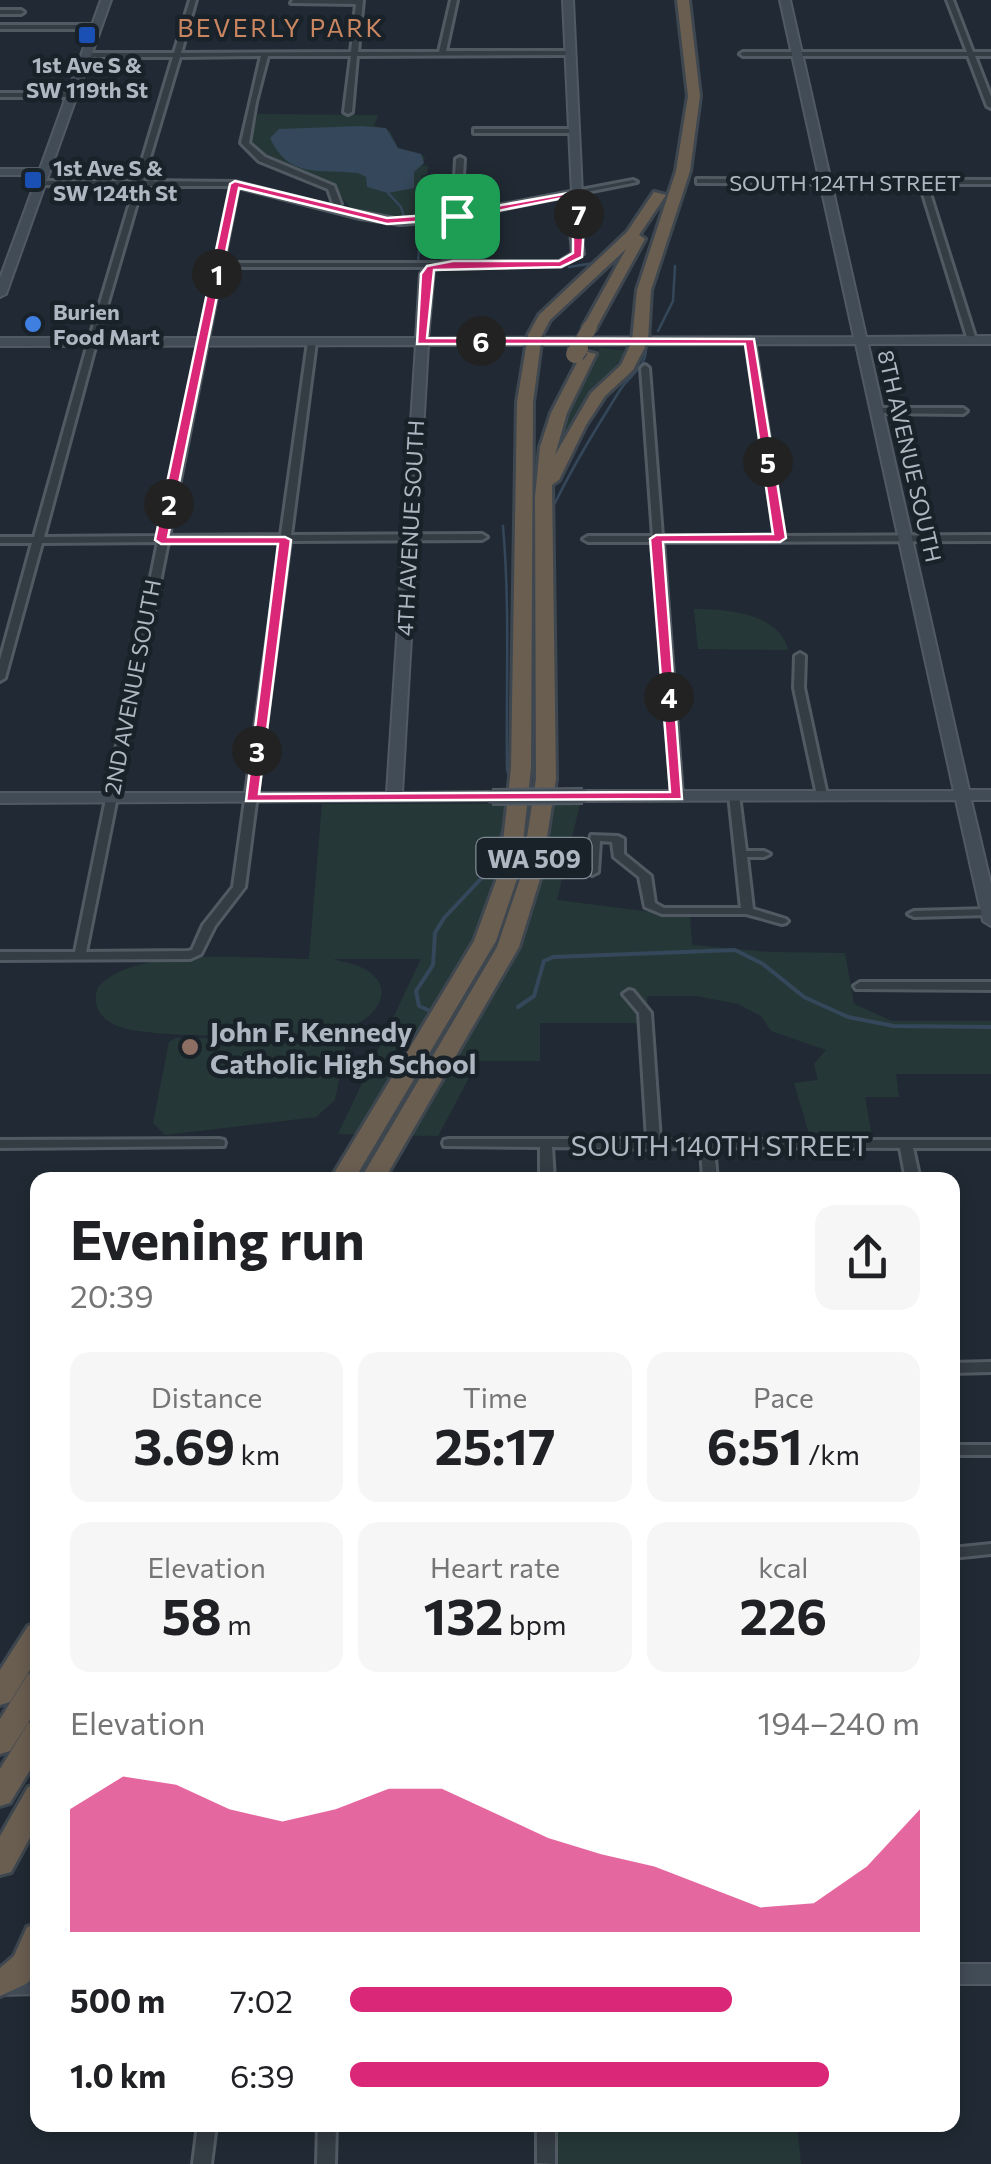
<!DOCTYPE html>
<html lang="en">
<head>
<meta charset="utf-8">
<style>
  body { margin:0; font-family:Commissioner,sans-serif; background:#f6f6f6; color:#202124; height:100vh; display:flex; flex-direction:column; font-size:38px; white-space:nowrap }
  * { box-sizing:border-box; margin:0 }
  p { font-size:32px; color:#757577 }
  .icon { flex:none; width:55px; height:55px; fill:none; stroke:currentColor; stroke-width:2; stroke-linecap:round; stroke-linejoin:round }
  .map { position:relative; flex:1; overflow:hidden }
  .sheet { position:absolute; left:30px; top:1172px; width:930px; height:960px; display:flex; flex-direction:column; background:#fff; border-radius:20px; box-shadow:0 5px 15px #0003 }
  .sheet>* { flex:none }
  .pin { position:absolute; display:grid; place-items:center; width:85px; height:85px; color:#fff; margin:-42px; border-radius:20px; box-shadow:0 5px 15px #0006 }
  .km { position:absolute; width:50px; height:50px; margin:-25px; border-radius:50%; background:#222; color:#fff; font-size:28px; line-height:50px; text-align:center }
  .round { display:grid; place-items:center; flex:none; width:105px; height:105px; border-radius:20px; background:#f6f6f6 }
  .summary { display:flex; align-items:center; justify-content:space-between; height:170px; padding:0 40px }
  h1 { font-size:55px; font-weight:700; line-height:75px }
  .figures { display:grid; grid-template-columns:repeat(3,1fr); gap:15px; height:170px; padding:10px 40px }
  .figures div { display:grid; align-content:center; border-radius:20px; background:#f6f6f6; text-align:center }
  .figures b { font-size:50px; font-weight:700 }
  .figures small { font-size:28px; font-weight:400 }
  .figures p { font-size:28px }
  .chart { height:280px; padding:20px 40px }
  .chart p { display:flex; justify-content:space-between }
  .chart svg { width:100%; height:180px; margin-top:10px; fill:#db2777; opacity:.7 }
  ul { padding:0 40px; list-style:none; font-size:32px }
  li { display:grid; grid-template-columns:160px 120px 1fr; align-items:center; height:75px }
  li i { height:25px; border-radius:12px; background:#db2777 }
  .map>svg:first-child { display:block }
</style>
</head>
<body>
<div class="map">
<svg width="991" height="2164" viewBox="0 0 991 2164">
  <rect width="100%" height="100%" fill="#212a34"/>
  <g fill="#253837">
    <path d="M258 114 378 115 374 126 390 131 398 148 421 154 425 158 421 165 428 166 427 174 421 176 423 182 455 185 454 214 402 220 354 212 330 183 253 148 250 143Z"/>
    <path d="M600 348 627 351 577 415 556 451 572 402Z"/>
    <path d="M694 609C726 609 780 613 788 650L698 649Z"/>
    <path d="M322 804H580L557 900 690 917 692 945 769 952 845 953 854 1004 892 1021H991V1074H896L899 1097H865L872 1137H810L794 1083 818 1080 814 1064 826 1050 771 1031 761 1016 738 1004 696 996H647L648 1023H540V1061H478L438 1136 338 1134 421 959H333C343 962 357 964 368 971 397 991 374 1018 350 1027 318 1038 151 1039 120 1027 101 1020 91 1006 98 987 135 945 255 959 309 959Z"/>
    <path d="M176 1038 347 1039 335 1100 316 1117 165 1135 153 1123 169 1042Z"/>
    <path d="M557 2125H797L801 2164H558Z"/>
  </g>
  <path fill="#35475a" d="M361 126 386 128 398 148 421 154 424 163 414 172V188L388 193 367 187 366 177 358 173C319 169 289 179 270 138L279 129Z"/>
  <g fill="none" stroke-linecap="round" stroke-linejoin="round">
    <g stroke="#35475a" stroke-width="2.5">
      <path d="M388 193 401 207 405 220"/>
      <path d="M418 261 421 226"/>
      <path d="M492 267H533"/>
      <path d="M569 267 594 263"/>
      <path d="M658 331 673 301 675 266"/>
      <path d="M555 503C574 464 597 427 620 390 629 376 644 369 646 351"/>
      <path d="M503 526C510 607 506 688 507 770L512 783"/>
    </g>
    <g stroke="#35475a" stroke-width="4">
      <path d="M518 1007 534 996 544 961 553 957 735 950 763 964 804 997 848 1017 894 1026 991 1027"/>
      <path d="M428 1010 419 1006 416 991 433 965 435 933 444 918 493 866 507 817"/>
    </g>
    <g stroke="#515a62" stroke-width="6">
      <g id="street">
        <path d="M190 0H196L181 53 351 52 356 4 291 3 293 0H363L358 52H439L451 0H457L446 51H571L574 53 571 55 357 56 352 112 348 114 344 112 351 56H268L256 102 249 143 265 157 334 186 341 204 337 208 400 220 453 215 456 159 460 157 464 159 461 213 633 180 637 182 442 221 400 224 360 218 238 187 223 263H436L440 265 436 267H222L169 536 281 535 308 342 312 339 316 342 291 535 482 534 487 537 482 540 290 541 245 887 215 926 201 954 190 959 0 960V952H75L158 542 42 543 5 678 0 681V660L32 543H0V537H34L87 347 135 186 40 185 36 183 40 181H136L173 57H87L84 55 87 53H174ZM261 56 241 143 259 161 328 189 333 203 330 206 235 182 143 181 180 57ZM142 186H231L159 536 44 537 95 347ZM281 541 233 887 203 925 192 950 188 951 86 952 168 542Z"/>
        <path d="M947 0H953L973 52H991V56H975L991 97V108L987 106 968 56H743L740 54 743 52H967Z"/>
        <path d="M0 10H21L24 12 21 14H0Z"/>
        <path d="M0 25H97L100 27 97 29H0Z"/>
        <path d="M0 93H70L73 95 70 97H0Z"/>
        <path d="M477 129H574L578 131 574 133H474V129Z"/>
        <path d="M697 179 991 180V184H927L976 340 972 343 968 340 920 184 700 183H697Z"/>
        <path d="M750 338 754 341 784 536 991 535V541L663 542 682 796 677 799 672 796 653 542H588L583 539 588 536H653L641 368 645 365 649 368 662 536H775L746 341Z"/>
        <path d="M876 408H963L967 411 963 414 873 413 872 411Z"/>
        <path d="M800 653 805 656 804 688 827 795 822 798 817 795 794 688 795 656Z"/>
        <path d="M734 792 739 795 746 851H764L770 854 764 857H747L753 909 786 919 788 921 786 923 782 924 746 914H662L645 907 639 877 614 857 612 842 600 841 598 872 592 875 586 872 591 835 618 836 624 839V854L651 876 655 903 664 908H741L729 795Z"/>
        <path d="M989 909H991V915H989L914 917 908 914 914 911Z"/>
        <path d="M860 982H991V990L856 989 854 986Z"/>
        <path d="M629 990 633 991 651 1013 660 1140H991V1148H913L920 1180H906L900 1148 714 1147 717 1180H703L701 1147 654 1149 552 1147 554 1180H540V1147L444 1146 443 1143 444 1140 449 1139H647L639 1013 623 994Z"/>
        <path d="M219 1139 224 1140 225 1143 224 1146 0 1148V1140Z"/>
        <path d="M991 1362V1372L952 1373V1363Z"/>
        <rect x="952" y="1445" width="39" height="10"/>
        <path d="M991 1544V1554L952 1558V1548Z"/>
        <path d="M198 2125H216L211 2164H193Z"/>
        <path d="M318 2125H336L335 2164H317Z"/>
        <path d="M537 2125H555V2164L537 2163Z"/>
      </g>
    </g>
    <g stroke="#515a62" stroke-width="4">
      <g id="secondary">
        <path d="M101 0H111L6 294 0 297V278L38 175H0V169H40Z"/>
        <path d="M563 0H573L582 193 578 208 584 254 561 267H445L434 270 428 338 854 337 780 0H790L866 337 991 336V344H868L969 790H991V800H971L991 885V926L983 921 956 800 583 801 575 796 583 791H954L856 344 428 345 402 793 492 792 497 794 500 797 497 800 0 803V793H387L416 345 0 346V338H416L420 274 426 266 444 261H559L572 253 568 208 572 193Z"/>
        <rect x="952" y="1964" width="39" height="20"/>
        <path d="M38 1974V1994L0 1995V1975Z"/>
      </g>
    </g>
    <g stroke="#3e474f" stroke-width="6">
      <g id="highway">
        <path d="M677 0H689L700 96 690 171 651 290 648 341 633 370 605 396 586 425 559 480 552 485 556 779 541 876 519 947 384 1180H360L497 947 521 876 536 779 535 497 540 447 551 413 583 351 596 354 567 413 555 455 591 393 621 365 632 341 637 290 676 171 688 96Z"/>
        <path d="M654 192 666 195 639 235 645 239 595 330 583 327 626 249 550 320 542 335 533 402 531 768 520 870 496 941 354 1180H330L474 941 500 870 511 768 517 402 528 335 539 315 627 232Z"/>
        <path d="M38 1623V1657L10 1702 0 1705V1670L28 1626Z"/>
        <path d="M38 1672V1707L10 1751 0 1754V1719L28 1674Z"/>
        <path d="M38 1720V1757L10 1803 0 1806V1769L28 1723Z"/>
        <path d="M38 1784V1823L11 1872 0 1875V1836L28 1787Z"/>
        <path d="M38 1924V1973L26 1984 0 1996V1968L14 1956 27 1927Z"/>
      </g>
    </g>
    <use href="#street" fill="#343c44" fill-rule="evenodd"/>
    <use href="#secondary" fill="#424c57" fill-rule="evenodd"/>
    <use href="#highway" fill="#6a5e51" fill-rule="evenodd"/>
    <g stroke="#515a62" stroke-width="18" stroke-linecap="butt">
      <path id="secondary-bridge" d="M492 797 583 796"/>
    </g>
    <g stroke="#3e474f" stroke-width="16" stroke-linecap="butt">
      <path id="highway-bridge-far1" d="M577 350 590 327"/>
    </g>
    <g stroke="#3e474f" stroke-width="21" stroke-linecap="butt">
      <path id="highway-bridge" d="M575 354 579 348"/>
    </g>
    <use href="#secondary-bridge" stroke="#424c57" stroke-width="14"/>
    <use href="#highway-bridge-far1" stroke="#6a5e51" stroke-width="14"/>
    <use href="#highway-bridge" stroke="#6a5e51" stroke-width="18"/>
  </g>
  <path fill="#db2777" stroke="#fff" stroke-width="2.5" fill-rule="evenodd" d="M235 181 387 218 457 213 580 191 585 209 582 257 561 267 434 270 427 338 754 339 786 538 780 542H663L682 799 246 801 278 544H161L155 540 230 184ZM239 188 387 224 457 219 573 196V253L559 261H453L427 266 421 274 417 344H745L773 534 656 535 650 539 670 792 259 794 291 540 285 537H168Z"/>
  <g fill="#1a4fb4" stroke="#192129" stroke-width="4">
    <rect x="77" y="25" width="20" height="20" rx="5"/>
    <rect x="23" y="170" width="20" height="20" rx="5"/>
  </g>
  <circle fill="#3f7fe0" stroke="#192129" stroke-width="4" cx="33" cy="324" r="10"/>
  <circle fill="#8d6e63" stroke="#192129" stroke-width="4" cx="190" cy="1047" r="10"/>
  <g text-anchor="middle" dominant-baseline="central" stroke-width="9" stroke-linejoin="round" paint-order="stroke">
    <g font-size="22" font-weight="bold" fill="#aeb7c1" stroke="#192129" text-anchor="start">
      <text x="87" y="64" text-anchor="middle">1st Ave S &amp;<tspan x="87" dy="25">SW 119th St</tspan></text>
      <text x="53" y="167">1st Ave S &amp;<tspan x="53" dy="25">SW 124th St</tspan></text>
      <text x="53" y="311">Burien<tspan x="53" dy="25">Food Mart</tspan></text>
    </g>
    <g font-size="22" fill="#aeb7c1" stroke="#192129">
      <text x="845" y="182">SOUTH 124TH STREET</text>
      <text transform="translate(910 456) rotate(77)">8TH AVENUE SOUTH</text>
      <text transform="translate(410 528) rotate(-87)">4TH AVENUE SOUTH</text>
      <text transform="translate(132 687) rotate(-79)">2ND AVENUE SOUTH</text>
    </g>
    <g font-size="25" letter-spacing="2.5" fill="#c98661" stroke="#192129">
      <text x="281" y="27">BEVERLY PARK</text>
    </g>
    <rect fill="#192129" stroke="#818a93" stroke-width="2.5" x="476.5" y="838" width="115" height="40" rx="8"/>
    <g font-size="25" font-weight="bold" fill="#aeb7c1">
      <text x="534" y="858">WA 509</text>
    </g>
    <g font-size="28" font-weight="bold" fill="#aeb7c1" stroke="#192129" text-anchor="start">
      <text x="210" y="1031">John F. Kennedy<tspan x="210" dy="32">Catholic High School</tspan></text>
    </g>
    <g font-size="28" fill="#aeb7c1" stroke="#192129">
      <text x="720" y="1145">SOUTH 140TH STREET</text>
    </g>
  </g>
</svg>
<div class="pin" style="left:457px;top:216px;background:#1e9e55"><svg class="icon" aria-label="arrive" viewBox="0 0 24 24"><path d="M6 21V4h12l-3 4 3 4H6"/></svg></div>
<b class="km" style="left:217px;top:274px">1</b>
<b class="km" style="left:169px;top:504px">2</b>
<b class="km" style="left:257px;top:751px">3</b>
<b class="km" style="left:669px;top:697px">4</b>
<b class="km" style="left:768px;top:462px">5</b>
<b class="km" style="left:481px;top:341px">6</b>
<b class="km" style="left:579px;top:214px">7</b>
<section class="sheet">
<div class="summary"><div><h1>Evening run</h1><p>20:39</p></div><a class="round"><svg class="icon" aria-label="share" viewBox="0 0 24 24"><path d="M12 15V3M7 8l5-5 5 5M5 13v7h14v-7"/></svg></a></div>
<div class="figures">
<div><p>Distance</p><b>3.69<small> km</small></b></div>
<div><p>Time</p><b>25:17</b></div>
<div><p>Pace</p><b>6:51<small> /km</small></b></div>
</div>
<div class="figures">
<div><p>Elevation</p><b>58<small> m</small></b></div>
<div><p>Heart rate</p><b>132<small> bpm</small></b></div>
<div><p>kcal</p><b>226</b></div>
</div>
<div class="chart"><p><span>Elevation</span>194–240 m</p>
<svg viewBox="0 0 160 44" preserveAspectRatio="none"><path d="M0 44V14L10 6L20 8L30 14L40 17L50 14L60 9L70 9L80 15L90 21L100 25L110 28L120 33L130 38L140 37L150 28L160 14V44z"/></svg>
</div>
<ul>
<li><b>500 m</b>7:02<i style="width:67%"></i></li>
<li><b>1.0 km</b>6:39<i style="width:84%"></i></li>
</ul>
</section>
</div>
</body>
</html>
